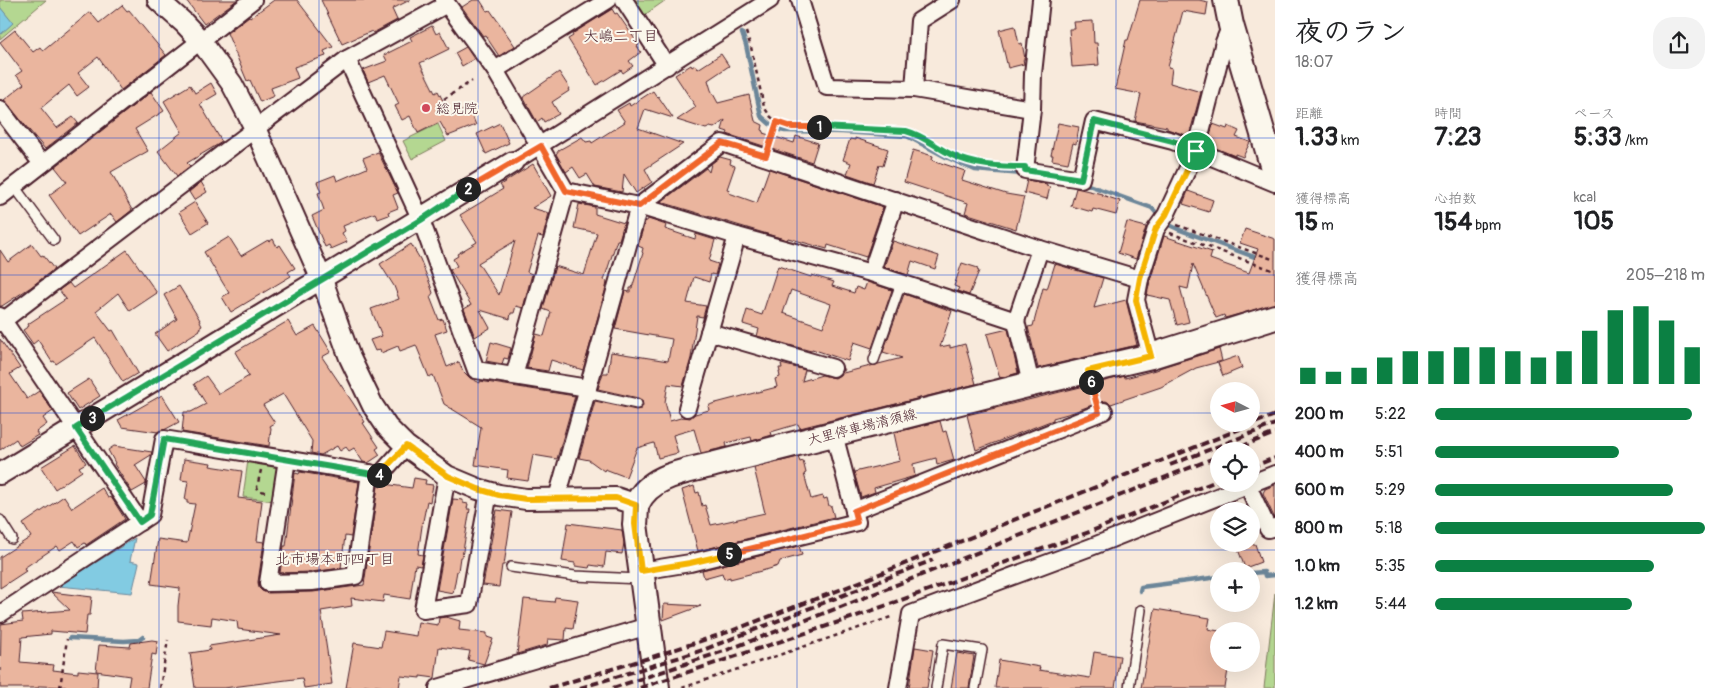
<!DOCTYPE html>
<html lang="ja">
<head>
<meta charset="utf-8">
<style>
  body { margin:0; font-family:Pangolin,"Klee One",sans-serif; background:#f2f2f2; color:#202124; height:100vh; display:flex; flex-direction:column; font-size:19px; white-space:nowrap }
  * { box-sizing:border-box; margin:0 }
  p { font-size:16px; color:#757577 }
  .icon { flex:none; width:28px; height:28px; fill:none; stroke:currentColor; stroke-width:2; stroke-linecap:round; stroke-linejoin:round }
  .map { position:relative; flex:1; overflow:hidden }
  .details { display:flex; flex-direction:column; background:#fff; width:450px }
  .details>* { flex:none }
  .needle { width:32px; rotate:276deg }
  .fabs { position:absolute; left:1210px; top:382px; display:grid; gap:10px }
  .fabs a { display:grid; place-items:center; width:50px; height:50px; border-radius:50%; background:#fff; box-shadow:0 5px 20px #0002; font-size:25px }
  .pin { position:absolute; display:grid; place-items:center; width:42px; height:42px; color:#fff; margin:-21px; border:2px solid #fff; border-radius:50%; box-shadow:0 1px 5px #0007 }
  .km { position:absolute; width:25px; height:25px; margin:-12px; border-radius:50%; background:#222; color:#fff; font-size:14px; line-height:25px; text-align:center }
  .round { display:grid; place-items:center; flex:none; width:52px; height:52px; border-radius:20px; background:#f2f2f2 }
  .headline { display:flex; align-items:center; justify-content:space-between; height:85px; padding:0 20px }
  h1 { font-size:28px; font-weight:700; line-height:38px }
  .figures { display:grid; grid-template-columns:repeat(3,1fr); gap:8px; height:85px; padding:5px 20px }
  .figures div { display:grid; align-content:center }
  .figures b { font-size:25px; font-weight:700 }
  .figures small { font-size:14px; font-weight:400 }
  .figures p { font-size:14px }
  .chart { height:140px; padding:10px 20px }
  .chart p { display:flex; justify-content:space-between }
  .chart svg { width:100%; height:90px; margin-top:5px; stroke:#0b8043; stroke-width:6 }
  ul { padding:0 20px; list-style:none; font-size:16px }
  li { display:grid; grid-template-columns:80px 60px 1fr; align-items:center; height:38px }
  li i { height:12px; border-radius:6px; background:#0b8043 }
  main { display:flex; flex:1; min-height:0 }
  .map>svg:first-child { display:block }
</style>
</head>
<body>
<main>
<div class="map">
<svg width="1275" height="688" viewBox="0 0 1275 688">
  <rect width="100%" height="100%" fill="#f8eadc"/>
  <filter id="ink" filterUnits="userSpaceOnUse"><feTurbulence type="fractalNoise" baseFrequency=".02" numOctaves="2"/><feDisplacementMap in="SourceGraphic" scale="10" xChannelSelector="R" yChannelSelector="G"/><feConvolveMatrix kernelMatrix="1 2 1 2 8 2 1 2 1" color-interpolation-filters="sRGB"/></filter>
  <g filter="url(#ink)">
    <g fill="#b4d791" stroke="#7f7b5e">
      <path d="M0 0H46L0 39Z"/>
      <path d="M633 0H666L643 16Z"/>
      <path d="M438 124 446 141 412 159 403 141Z"/>
      <path d="M248 460 275 464 279 469 274 501 243 497Z"/>
      <path d="M1275 593V688H1264Z"/>
    </g>
    <g fill="#82cbe2" stroke="#6c8699">
      <path d="M0 7 13 23 0 35Z"/>
      <path d="M135 538 130 561 139 563 132 593 58 586Z"/>
    </g>
    <g fill="none" stroke-linecap="round" stroke-linejoin="round">
      <g stroke="#6c8699" stroke-width="4.5">
        <path d="M742 33 746 45 761 116 770 124"/>
        <path d="M780 130 785 131 842 132 907 136 946 157 975 170 1023 174"/>
        <path d="M1083 183 1152 208 1165 223 1180 230 1260 259"/>
        <path d="M1251 573 1264 572 1265 576 1275 575"/>
        <path d="M1140 591 1141 587 1219 577"/>
        <path d="M70 638 124 641 139 640 143 637"/>
      </g>
    </g>
    <g fill="#eab59e" stroke="#4a1f2b" fill-rule="evenodd">
      <path d="M186 0H237L204 24Z"/>
      <path d="M274 0H297L333 47 324 51 326 56 294 67 298 78 271 88 274 96 260 102 250 80 247 81 227 33 249 16 250 18Z"/>
      <path d="M321 0H410L392 9 397 20 373 33 372 31 342 44Z"/>
      <path d="M473 0H480L487 11 490 10 515 46 499 56 485 35 483 36 462 7Z"/>
      <path d="M1140 0H1199L1208 2 1206 15 1183 11 1168 67 1172 68 1170 83 1201 92 1189 136 1167 129V127L1135 121 1141 94 1115 89 1126 40H1128Z"/>
      <path d="M122 5 127 11 129 10 166 55 121 90 98 57 78 73 89 87 77 96 69 85 41 108 57 128 73 117 78 123 45 149 4 100 24 84 16 75 22 71 0 42 15 30 33 52 40 47 43 51 90 12 99 23Z"/>
      <path d="M612 9 615 14 617 13 639 45 637 46 641 52 629 61 633 66 623 73 621 70 597 85 568 39 573 36 572 34Z"/>
      <path d="M1093 21 1094 43H1097L1099 65 1072 67 1069 29H1075L1074 22Z"/>
      <path d="M432 26 436 34 440 32 449 49 420 63 435 93 438 91 451 116 469 108 476 125 448 136 440 122 418 133 410 116 402 120 395 106 399 104 385 75 368 82 363 70 387 61 384 55 412 41 410 37Z"/>
      <path d="M1015 26 1019 44 1022 43 1025 59H1023L1024 64 1008 68 999 30Z"/>
      <path d="M466 47 474 59 462 66 455 53Z"/>
      <path d="M721 54 729 66 708 80 711 90 718 103 749 95 755 121 763 125 762 130 764 131 763 133 794 143 796 136 818 143 812 162 727 134 728 132 722 130 725 120 714 128 710 127 706 129 677 120 696 107 675 75 691 65 692 67 695 65 698 69Z"/>
      <path d="M559 72 570 89H568L569 91 552 102 559 114 544 122 542 118 537 122 523 97Z"/>
      <path d="M211 83 217 94 200 104 222 142 187 163 190 166 177 176 158 151 182 132 164 101 190 85 195 93Z"/>
      <path d="M653 91 657 97 658 96 673 118 645 109 638 128 683 144 645 169 652 182 636 193 624 174 622 192 595 187 587 174 580 178 573 167 566 172 556 154 559 150 582 137 586 142 591 141 592 143 625 122 617 110 629 103 630 106Z"/>
      <path d="M151 92 164 111 135 129 148 151 111 172 132 210 117 222 111 214 78 236 49 195 67 182 55 167Z"/>
      <path d="M500 123 509 143 486 154 477 134Z"/>
      <path d="M1058 123 1079 127 1076 144 1073 143 1068 163 1052 160 1053 155H1051Z"/>
      <path d="M1213 124 1227 129 1228 126 1239 131 1236 137 1250 142 1243 157 1235 154V156L1208 145Z"/>
      <path d="M855 138 888 149 883 166 879 165 873 183 847 174 851 163 843 160 850 139 855 140Z"/>
      <path d="M913 150 933 156 932 160 965 171 962 180 1006 194 1024 197 1016 229 965 213 968 203 904 182Z"/>
      <path d="M378 152 398 193 393 195 398 208 388 212 389 215 378 219 375 213 343 226 345 231 342 233 347 242 331 249 329 245 325 247 312 216 324 210 318 193 321 192 317 182 335 175 337 181 367 168 363 158Z"/>
      <path d="M720 157 731 160 730 164 735 166 727 189 730 190 729 193 757 203 769 169 883 207 866 257 828 245 827 249 788 238 787 240 661 202 706 168 709 172 711 164Z"/>
      <path d="M533 164 551 196 532 208 549 213 543 237 538 236 527 272 532 274 523 308 516 306 514 313H511L510 319 480 310 490 328 475 337 464 309 471 305 450 270 457 266 453 259 458 256 457 254 477 242 460 215 503 189 500 185ZM515 241 499 295 478 263Z"/>
      <path d="M1027 180 1047 184 1046 186 1050 187 1047 199 1024 193Z"/>
      <path d="M201 182 207 192 194 200 189 192Z"/>
      <path d="M1076 188 1102 194V195L1120 201 1116 215 1093 209 1092 212 1071 206Z"/>
      <path d="M1188 191 1213 200 1209 212 1183 204Z"/>
      <path d="M195 202 208 223 192 233 179 212Z"/>
      <path d="M579 204 595 207V214L624 223 619 240H617L604 280 607 281 606 288 583 370 551 360 548 371 527 368 536 334 544 336 551 312 543 309 555 266 584 275 597 233 574 228Z"/>
      <path d="M648 219 666 225 665 229 695 239 696 234 715 240 709 261 718 264 715 275 711 274 709 282 694 277 687 303 706 306 703 317 697 316 691 358 683 386 668 384 665 402 670 421 684 417 690 418 695 414 709 410 708 406 712 404 777 387 775 379 780 377 779 372H780L779 368H782L781 364 805 370 802 381 822 375 835 378 840 375 843 369H845L843 373 902 358 883 352 904 294 952 311 940 347 950 345V348L965 344 976 384 800 428 798 424 771 432 772 435 752 441 751 437 726 443 727 447 701 453 694 429 673 435 678 453 658 458 654 443 637 448 626 477 605 469 604 471 589 460 579 458 595 401 636 410 641 409 643 405 642 400 638 398 598 389 603 373H608L611 352 668 361 672 339 615 329 625 291 630 292V288H632L643 253 642 252 643 248 638 246 645 221H647Z"/>
      <path d="M1127 222 1146 227 1136 259 1118 253Z"/>
      <path d="M1245 229 1275 239V304L1225 318 1224 315 1216 318 1193 264 1188 289 1180 287 1189 322 1177 325 1170 300 1147 295 1150 281 1164 236 1212 252 1210 259 1249 273 1258 249 1240 243Z"/>
      <path d="M229 237 241 256 268 240 269 242 273 239 277 247 280 245 295 268 288 272 291 276 231 312 222 297 229 293 204 252Z"/>
      <path d="M893 241 939 256 935 269 912 261 908 275 884 267Z"/>
      <path d="M32 244 41 256 43 255 54 269 31 287 2 306H0V250L8 262Z"/>
      <path d="M411 244 420 259 430 284 433 293 430 297 439 320 443 319 447 330 435 334 447 367 459 362 463 371 470 378 480 383V381L575 396 557 459 533 455 528 481 507 478 508 470 475 465 481 427 444 404 433 375 429 377 416 345 400 351 398 346 381 353 380 349 375 351 370 340 382 336 371 309 399 299 394 286 380 264Z"/>
      <path d="M127 250 157 293 130 311 118 293 96 311 111 331 113 330 138 373 123 382 95 338 56 364 54 361 52 362 38 340 33 344 23 330 29 326 28 324 66 299 59 290 69 283 73 288Z"/>
      <path d="M962 263 978 268 977 270 979 271 969 295 957 291 959 288 954 286Z"/>
      <path d="M1055 264 1103 278 1094 308 1126 300 1137 345 1038 368 1028 327 1033 326 1043 288 1047 289Z"/>
      <path d="M778 266 811 277 812 275 834 282 832 286 854 293 856 287 864 290 867 282 892 290 872 348 854 342 848 361 812 349 811 351 757 336 759 329 743 324 747 310 762 315ZM791 290 831 304 823 327 783 313Z"/>
      <path d="M179 286 200 320H199L202 326 199 328 200 330 167 351 155 334 177 319 164 295Z"/>
      <path d="M288 321 297 336 315 326 331 352 322 357 353 403 365 422 363 423 379 447 376 449 380 455 368 463 363 462 354 448 349 451 346 447 340 451 337 446 321 455 311 453 312 441 283 394 263 405 275 423 270 426 271 428 269 446 182 432 184 412H191L206 404 194 384 206 376 219 394 249 376 235 352Z"/>
      <path d="M1008 329 1018 373 1000 378 987 334Z"/>
      <path d="M0 339 20 368 10 374 27 399 39 391 53 411 43 418 47 424 36 432 38 435 20 446 16 439 0 450Z"/>
      <path d="M491 342 511 348 508 359 504 358 502 364 486 361Z"/>
      <path d="M1219 349 1222 361 1196 368 1161 387 1111 404 1106 401 1100 402 1071 413 1053 418V420L976 450 967 415 1125 376V378L1159 369V368Z"/>
      <path d="M1238 356 1242 368 1223 376 1218 363Z"/>
      <path d="M89 379 100 396 78 410 67 393Z"/>
      <path d="M162 395 179 422 166 429 158 432 122 427 118 420Z"/>
      <path d="M940 421 943 432 946 431 954 460 937 465 936 458 913 464 915 476 874 488 875 492 861 497 854 472 900 461 894 433Z"/>
      <path d="M75 446 86 463 79 467 82 471 55 489 41 467Z"/>
      <path d="M114 446 152 452 151 455 135 465 146 482V484L132 492 114 464 115 463 108 450Z"/>
      <path d="M798 457 800 462 803 461 806 473 804 474 811 499 823 496 824 499 827 498 829 506H831L834 517 698 551 682 490 694 486 696 493 699 492 702 506 705 505 711 525 765 513 754 468Z"/>
      <path d="M184 459 211 463 210 466 242 471 238 498 262 501 257 541 264 542 258 582 259 588 262 591 268 593 313 592 364 585 378 486 381 487V485L384 484 412 488 414 478 426 480 425 484 433 485 430 502 427 501 422 526 418 554 423 555 421 566 415 565 410 599 384 595 383 602 351 598 352 606 321 611 332 684 304 688 302 678 224 688H195L190 653 210 650 209 646 281 635 238 629 237 621 212 617 211 625 178 621V606L180 588 151 584 158 539 187 543 195 504 187 503V500H185L188 481 181 480Z"/>
      <path d="M300 472 359 482 351 537 345 536 341 568 311 572 280 573 284 546H286L295 473 299 474Z"/>
      <path d="M1275 485V517H1274L1263 493 1265 489Z"/>
      <path d="M102 488 108 498 111 497 125 519 86 545 85 543 78 547 74 541 60 550 57 546 24 568 26 571 0 588V557L31 537 23 524 64 496 72 508Z"/>
      <path d="M453 499 463 500V503L468 504 467 509H470L462 557H460L458 571H457L453 593 437 590Z"/>
      <path d="M497 510 512 512 504 565H502L499 587 483 585Z"/>
      <path d="M568 523 622 530 624 543 622 554 606 552 604 567 590 565 589 568 575 566V563L562 561Z"/>
      <path d="M1236 544H1255L1261 562 1245 568Z"/>
      <path d="M799 546 802 555 780 561 778 566 769 569 730 579V577L724 579 722 573 704 578 702 570Z"/>
      <path d="M51 592 92 597 90 615H87L85 634 51 631V634L22 637 20 662 54 665 53 670 78 673V670L98 672 97 688 39 686V688H0L1 624 23 621 22 614 70 610Z"/>
      <path d="M555 597 578 600 573 629 566 628 565 640 548 639 547 645 517 654 524 599 554 602Z"/>
      <path d="M664 604 701 606 663 620Z"/>
      <path d="M1155 609 1210 618 1208 629 1219 631V664H1229L1225 688H1141Z"/>
      <path d="M446 617 460 621 459 630 487 633V637L493 639 484 664 468 660 470 651 439 647 435 678 420 676V678L401 676 399 688 365 685V688H346L354 643 381 647 384 631 416 636 418 622 438 625 439 618Z"/>
      <path d="M152 640 158 641 156 655 152 654 147 688H128L130 676 96 671 99 645 130 647 131 643Z"/>
      <path d="M915 647 933 650 927 688H909Z"/>
      <path d="M1094 652 1120 656 1115 688H995L999 660 1040 667 1039 670 1090 678Z"/>
      <path d="M957 653 974 656 969 688H951Z"/>
    </g>
    <g fill="none" stroke-linecap="round" stroke-linejoin="round">
      <g stroke="#4a1f2b" stroke-width="12">
        <g id="service">
          <path d="M14 186 54 240"/>
          <path d="M874 360 901 283"/>
          <path d="M587 393 637 404"/>
          <path d="M0 520 12 539"/>
          <path d="M511 567 575 576 640 579"/>
          <path d="M936 688 943 644 982 650 975 688"/>
          <path d="M1129 688 1141 610"/>
        </g>
      </g>
      <g stroke="#4a1f2b" stroke-width="20">
        <g id="minor">
          <path d="M444 0 495 70 566 191 514 376"/>
          <path d="M624 0 667 66"/>
          <path d="M800 0 827 87 914 89 1032 109"/>
          <path d="M1041 0 1033 74 1032 109 1025 170 1081 179 1094 121 1173 141 1275 183"/>
          <path d="M347 59 421 220 476 370 588 388"/>
          <path d="M495 70 608 0"/>
          <path d="M914 89 919 21 952 0"/>
          <path d="M0 109 42 164"/>
          <path d="M513 162 770 0"/>
          <path d="M566 191 639 206 737 236 687 408"/>
          <path d="M0 197 253 0"/>
          <path d="M737 236 871 273 1016 321 1031 384"/>
          <path d="M1040 249 1140 279"/>
          <path d="M871 273 896 200"/>
          <path d="M0 316 140 522"/>
          <path d="M0 323 347 59 447 4"/>
          <path d="M709 332 833 368"/>
          <path d="M1151 356 1136 300 1140 279 1156 229 1166 215 1196 151 1224 42 1231 25"/>
          <path d="M287 459 268 583 312 582 355 576 370 473"/>
          <path d="M447 476 423 610 469 604 489 492"/>
          <path d="M1248 486 1268 529 1275 527"/>
          <path d="M557 498 639 206 722 143 1040 249 1016 321"/>
          <path d="M854 511 1104 411"/>
          <path d="M641 571 690 563 857 522 834 434"/>
          <path d="M0 614 150 515 164 439 380 475 406 446"/>
          <path d="M438 688 648 626"/>
          <path d="M898 688 911 614 1091 547 1275 474"/>
        </g>
      </g>
      <g stroke="#4a1f2b" stroke-width="24">
        <g id="tertiary">
          <path d="M158 0 184 23 200 40 232 84 255 128 322 280 350 358 373 406 387 427 406 446 447 476 478 489 499 495 526 499 616 498 637 505"/>
          <path d="M0 474 513 162"/>
        </g>
      </g>
      <g stroke="#4a1f2b" stroke-width="28">
        <g id="secondary">
          <path d="M1226 0 1231 25 1275 175"/>
          <path d="M657 688 635 524C636 518 635 510 637 504 649 475 688 471 715 464L1031 384 1151 356 1275 317"/>
        </g>
      </g>
      <g stroke="#4a1f2b" stroke-width="2.5" stroke-dasharray="4 4" stroke-linecap="butt">
        <path d="M746 32 751 47 764 107 770 116 777 122 792 127 906 131C923 135 934 144 948 153 966 163 989 167 1010 167"/>
        <path d="M444 99 472 81"/>
        <path d="M770 144 777 122"/>
        <path d="M1177 225 1275 260"/>
        <path d="M1170 233 1275 271"/>
        <path d="M1092 388 1096 399"/>
        <path d="M261 470 257 487 259 491 268 492"/>
        <path d="M60 688 67 639"/>
        <path d="M160 688 168 640"/>
        <path d="M682 688 894 616"/>
      </g>
      <use href="#service" stroke="#fbf7ec" stroke-width="9"/>
      <use href="#minor" stroke="#fbf7ec" stroke-width="16"/>
      <use href="#tertiary" stroke="#fbf7ec" stroke-width="20"/>
      <use href="#secondary" stroke="#fbf7ec" stroke-width="24"/>
      <g stroke="#4a1f2b" stroke-width="4" stroke-dasharray="8 4" stroke-linecap="butt">
        <path d="M1230 451 1275 433"/>
        <path d="M1170 465 1275 424"/>
        <path d="M1251 467 1275 458"/>
        <path d="M549 688 652 657 731 631 842 589 1275 415"/>
        <path d="M580 688 703 650 933 560"/>
        <path d="M613 688 727 650 851 603 1219 456"/>
        <path d="M640 688 854 617 1092 531 1219 480"/>
      </g>
    </g>
  </g>
  <g fill="none" stroke-linecap="round" stroke-linejoin="round" filter="url(#ink)">
    <g stroke="#fff" stroke-width="10">
      <path id="split-1" d="M819 127 906 131C925 136 935 147 952 155 975 166 1000 167 1025 167V170L1081 179 1094 121 1173 141 1196 151"/>
    </g>
    <g stroke="#fff" stroke-width="10">
      <path id="split-2" d="M468 189 541 146 566 191 639 206 722 143 766 156 777 122 792 127H819"/>
    </g>
    <g stroke="#fff" stroke-width="10">
      <path id="split-3" d="M92 418 421 220 468 189"/>
    </g>
    <g stroke="#fff" stroke-width="10">
      <path id="split-4" d="M92 418 76 428 140 522 150 515 164 439 379 475"/>
    </g>
    <g stroke="#fff" stroke-width="10">
      <path id="split-5" d="M379 475 406 446 448 476 478 489 499 495 526 499 616 498 636 505 635 524 641 571 690 563 729 554"/>
    </g>
    <g stroke="#fff" stroke-width="10">
      <path id="split-6" d="M729 554 857 522 854 511 1099 413 1091 382"/>
    </g>
    <g stroke="#fff" stroke-width="10">
      <path id="split-7" d="M1091 382 1088 371 1151 356 1136 300 1140 278 1156 228 1166 215 1196 151"/>
    </g>
    <use href="#split-1" stroke="#22a559" stroke-width="6"/>
    <use href="#split-2" stroke="#f0652b" stroke-width="6"/>
    <use href="#split-3" stroke="#22a559" stroke-width="6"/>
    <use href="#split-4" stroke="#22a559" stroke-width="6"/>
    <use href="#split-5" stroke="#f5b400" stroke-width="6"/>
    <use href="#split-6" stroke="#f0652b" stroke-width="6"/>
    <use href="#split-7" stroke="#f5b400" stroke-width="6"/>
  </g>
  <path fill="none" stroke="#1d4ed8" stroke-width="1" stroke-opacity="0.55" d="M159 0V688M319 0V688M478 0V688M638 0V688M797 0V688M956 0V688M1116 0V688M0 138H1275M0 275H1275M0 413H1219M1251 413H1275M0 550H1275"/>
  <circle fill="#d1495b" stroke="#fbf7ec" stroke-width="2" cx="426" cy="108" r="5"/>
  <g text-anchor="middle" dominant-baseline="central" stroke-width="4" stroke-linejoin="round" paint-order="stroke">
    <g font-size="14" fill="#4a1f2b" stroke="#fbf7ec" text-anchor="start">
      <text x="436" y="108">総見院</text>
    </g>
    <g font-size="14" fill="#4a1f2b" stroke="#fbf7ec">
      <text transform="translate(862 427) rotate(-14)">大里停車場清須線</text>
    </g>
    <g font-size="15" fill="#4a1f2b" stroke="#fbf7ec">
      <text x="621" y="36">大嶋二丁目</text>
      <text x="335" y="559">北市場本町四丁目</text>
    </g>
  </g>
</svg>
<div class="fabs">
<a><svg class="needle" viewBox="-14 -14 28 28"><path d="M0-13l5 13h-10z" fill="#e53935"/><path d="M0 13l5-13h-10z" fill="#757577"/></svg></a>
<a><svg class="icon" aria-label="locate" viewBox="0 0 24 24"><circle cx="12" cy="12" r="6"/><path d="M12 2v4M12 18v4M2 12h4M18 12h4"/></svg></a>
<a><svg class="icon" aria-label="layers" viewBox="0 0 24 24"><path d="M12 4l9 5-9 5-9-5zM3 14l9 5 9-5"/></svg></a>
<a>+</a>
<a>−</a>
</div>
<div class="pin" style="left:1196px;top:151px;background:#1e9e55"><svg class="icon" aria-label="arrive" viewBox="0 0 24 24"><path d="M6 21V4h12l-3 4 3 4H6"/></svg></div>
<b class="km" style="left:819px;top:127px">1</b>
<b class="km" style="left:468px;top:189px">2</b>
<b class="km" style="left:92px;top:418px">3</b>
<b class="km" style="left:379px;top:475px">4</b>
<b class="km" style="left:729px;top:554px">5</b>
<b class="km" style="left:1091px;top:382px">6</b>
</div>
<section class="details">
<div class="headline"><div><h1>夜のラン</h1><p>18:07</p></div><a class="round"><svg class="icon" aria-label="share" viewBox="0 0 24 24"><path d="M12 15V3M7 8l5-5 5 5M5 13v7h14v-7"/></svg></a></div>
<div class="figures">
<div><p>距離</p><b>1.33<small> km</small></b></div>
<div><p>時間</p><b>7:23</b></div>
<div><p>ペース</p><b>5:33<small> /km</small></b></div>
</div>
<div class="figures">
<div><p>獲得標高</p><b>15<small> m</small></b></div>
<div><p>心拍数</p><b>154<small> bpm</small></b></div>
<div><p>kcal</p><b>105</b></div>
</div>
<div class="chart"><p><span>獲得標高</span>205–218 m</p>
<svg viewBox="0 0 160 44" preserveAspectRatio="none"><path d="M5 44V36M15 44V38M25 44V36M35 44V31M45 44V28M55 44V28M65 44V26M75 44V26M85 44V28M95 44V31M105 44V28M115 44V18M125 44V8M135 44V6M145 44V13M155 44V26"/></svg>
</div>
<ul>
<li><b>200 m</b>5:22<i style="width:95%"></i></li>
<li><b>400 m</b>5:51<i style="width:68%"></i></li>
<li><b>600 m</b>5:29<i style="width:88%"></i></li>
<li><b>800 m</b>5:18<i style="width:100%"></i></li>
<li><b>1.0 km</b>5:35<i style="width:81%"></i></li>
<li><b>1.2 km</b>5:44<i style="width:73%"></i></li>
</ul>
</section>
</main>
</body>
</html>
